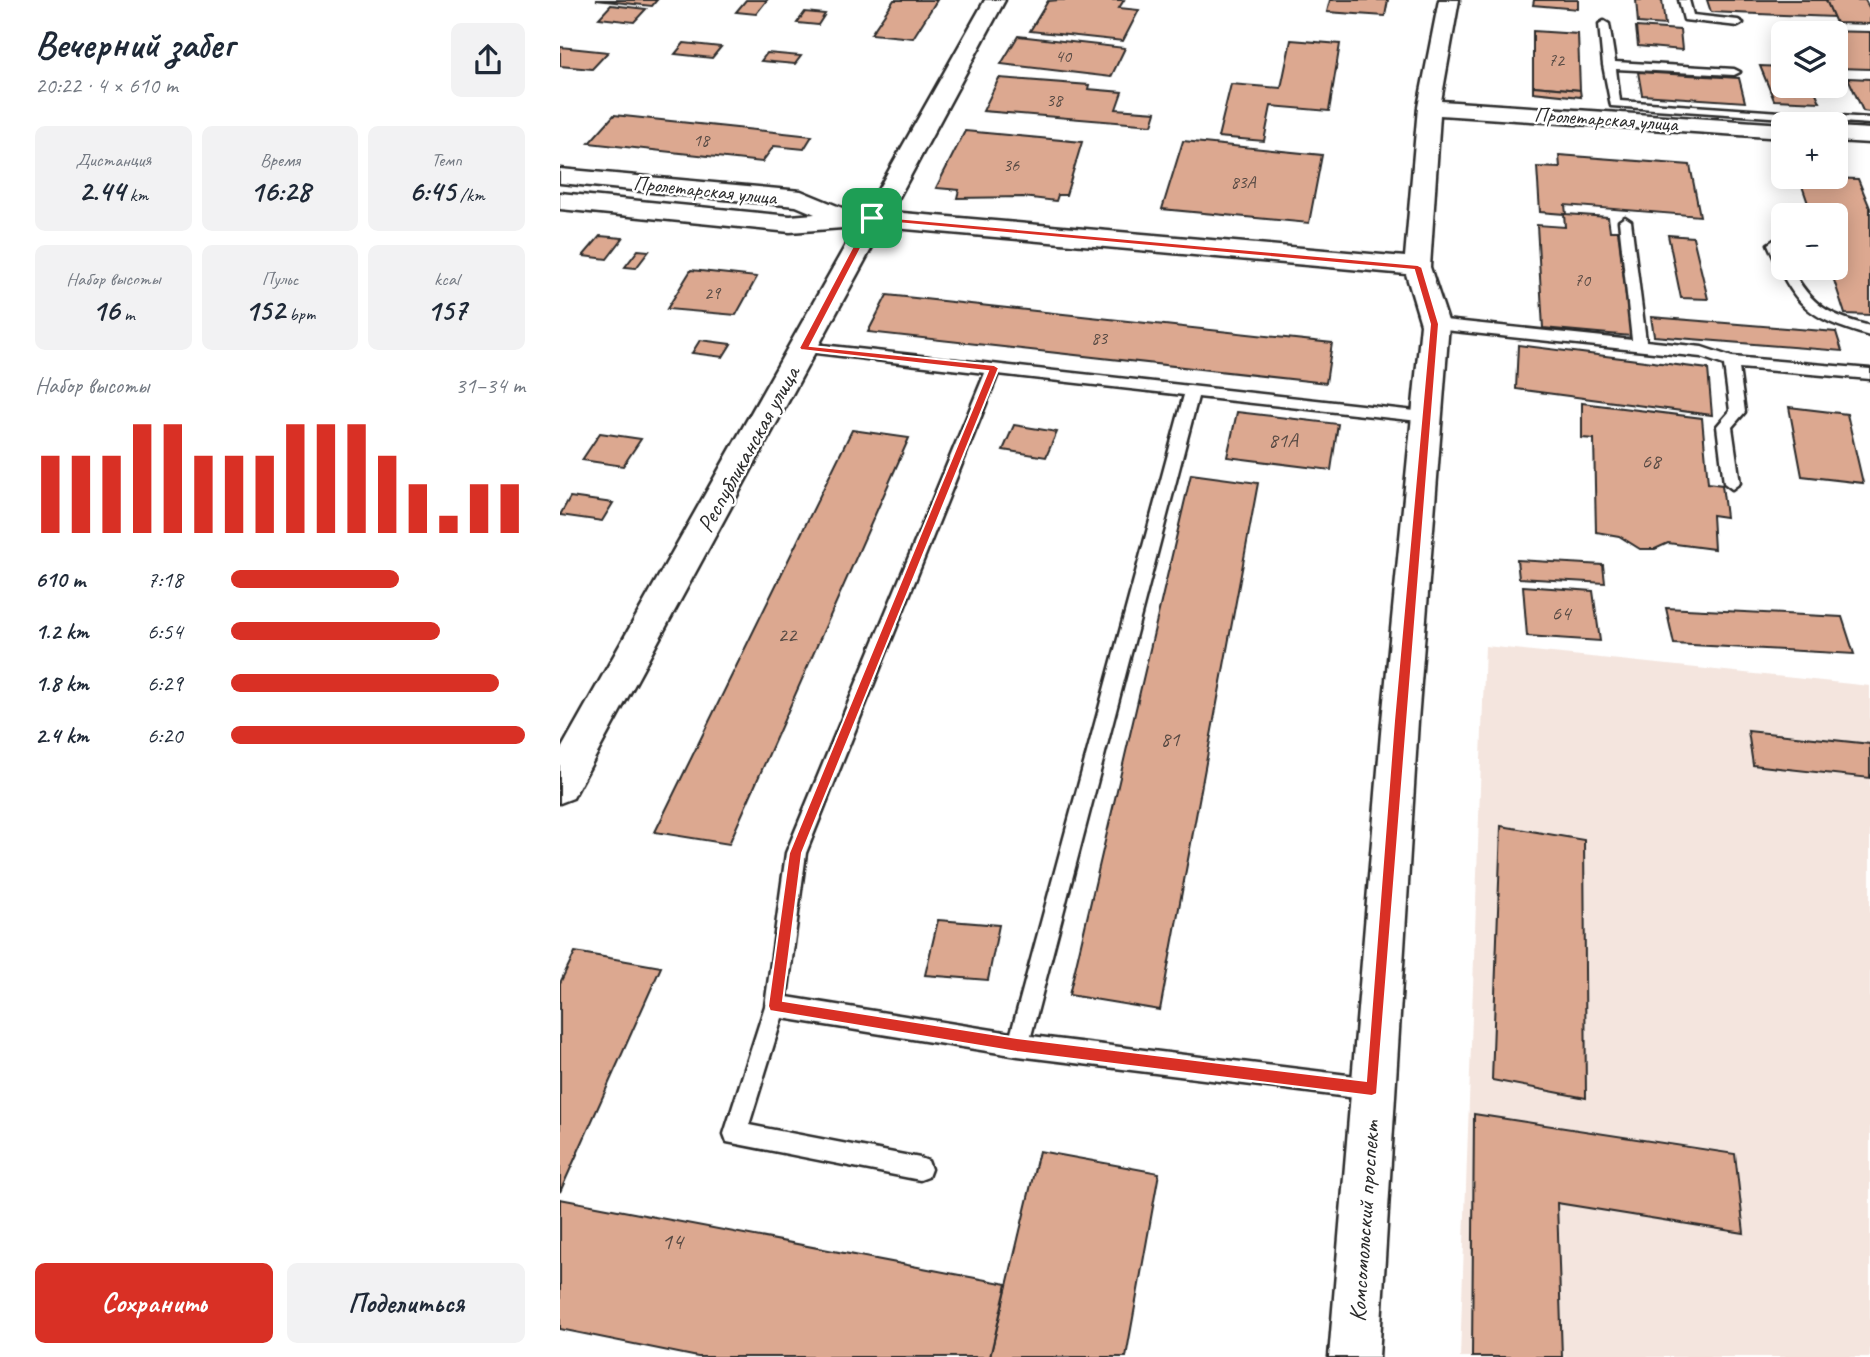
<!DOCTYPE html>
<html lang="ru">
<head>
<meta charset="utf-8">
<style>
  body { margin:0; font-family:Caveat,sans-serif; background:#f2f2f3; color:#1f2937; height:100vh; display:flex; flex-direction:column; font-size:26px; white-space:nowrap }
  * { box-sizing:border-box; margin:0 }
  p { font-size:23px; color:#747a83 }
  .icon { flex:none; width:38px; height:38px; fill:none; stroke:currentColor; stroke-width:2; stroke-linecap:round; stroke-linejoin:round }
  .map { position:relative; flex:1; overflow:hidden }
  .panel { display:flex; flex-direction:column; background:#fff; width:560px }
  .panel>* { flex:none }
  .buttons { position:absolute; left:1211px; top:21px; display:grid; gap:14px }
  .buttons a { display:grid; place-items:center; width:77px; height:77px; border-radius:10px; background:#fff; box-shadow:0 4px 18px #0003; font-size:35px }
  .pin { position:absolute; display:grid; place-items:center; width:60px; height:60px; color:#fff; margin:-30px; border-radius:14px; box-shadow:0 4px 10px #0006 }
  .round { display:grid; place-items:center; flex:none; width:74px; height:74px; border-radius:10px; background:#f2f2f3 }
  .headline { display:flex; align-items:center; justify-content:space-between; height:119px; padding:0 35px }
  h1 { font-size:38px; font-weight:700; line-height:52px }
  .metrics { display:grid; grid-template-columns:repeat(3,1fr); gap:10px; height:119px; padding:7px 35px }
  .metrics div { display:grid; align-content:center; border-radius:10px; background:#f2f2f3; text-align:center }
  .metrics b { font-size:30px; font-weight:700 }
  .metrics small { font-size:19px; font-weight:400 }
  .metrics p { font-size:19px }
  .chart { height:196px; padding:14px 35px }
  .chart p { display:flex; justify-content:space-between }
  .chart svg { width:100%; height:126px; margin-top:7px; stroke:#d93025; stroke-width:6 }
  .cta { display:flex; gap:14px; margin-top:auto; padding:14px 35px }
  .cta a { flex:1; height:80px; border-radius:10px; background:#d93025; color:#fff; font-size:28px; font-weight:700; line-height:80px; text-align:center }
  .cta a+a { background:#f2f2f3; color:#1f2937 }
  ul { padding:0 35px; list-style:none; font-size:23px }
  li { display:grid; grid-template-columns:112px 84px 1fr; align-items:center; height:52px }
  li i { height:18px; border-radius:9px; background:#d93025 }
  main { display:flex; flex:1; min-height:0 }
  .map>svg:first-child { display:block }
</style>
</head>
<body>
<main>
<section class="panel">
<div class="headline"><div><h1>Вечерний забег</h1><p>20:22 · 4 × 610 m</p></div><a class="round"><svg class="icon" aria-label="share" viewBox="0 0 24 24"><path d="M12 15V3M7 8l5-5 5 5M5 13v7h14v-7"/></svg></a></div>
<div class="metrics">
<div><p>Дистанция</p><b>2.44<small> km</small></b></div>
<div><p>Время</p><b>16:28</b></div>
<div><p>Темп</p><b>6:45<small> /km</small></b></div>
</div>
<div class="metrics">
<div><p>Набор высоты</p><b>16<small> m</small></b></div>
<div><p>Пульс</p><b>152<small> bpm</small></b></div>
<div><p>kcal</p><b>157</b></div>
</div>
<div class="chart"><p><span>Набор высоты</span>31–34 m</p>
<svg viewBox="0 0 160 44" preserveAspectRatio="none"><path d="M5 44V17M15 44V17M25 44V17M35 44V6M45 44V6M55 44V17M65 44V17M75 44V17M85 44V6M95 44V6M105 44V6M115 44V17M125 44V27M135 44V38M145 44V27M155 44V27"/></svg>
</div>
<ul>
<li><b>610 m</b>7:18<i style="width:57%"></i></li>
<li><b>1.2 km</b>6:54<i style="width:71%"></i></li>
<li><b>1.8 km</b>6:29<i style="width:91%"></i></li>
<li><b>2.4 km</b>6:20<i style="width:100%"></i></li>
</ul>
<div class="cta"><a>Сохранить</a><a>Поделиться</a></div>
</section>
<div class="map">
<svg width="1310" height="1357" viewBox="0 0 1310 1357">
  <rect width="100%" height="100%" fill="#fff"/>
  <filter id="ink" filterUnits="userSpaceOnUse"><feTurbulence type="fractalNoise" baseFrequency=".0143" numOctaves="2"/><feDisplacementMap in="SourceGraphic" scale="14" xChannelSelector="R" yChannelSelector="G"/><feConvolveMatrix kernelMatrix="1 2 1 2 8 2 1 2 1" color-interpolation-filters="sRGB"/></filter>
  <g filter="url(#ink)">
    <path fill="#f4e5de" d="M925 646 1310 686V1357H900Z"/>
    <g fill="#dca890" stroke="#2b2b2b" stroke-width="2">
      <path d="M36 0H97L92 6Z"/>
      <path d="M186 0H207L196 14 176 12Z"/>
      <path d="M334 0H377L353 38 311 34Z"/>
      <path d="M499 0H564L559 8 579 10 563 41 470 31 488 1Z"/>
      <path d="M770 0H828L825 16 767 12Z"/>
      <path d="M974 0H1018V9L973 5Z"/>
      <path d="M1076 0H1102L1105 25 1078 23Z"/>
      <path d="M1147 0H1266L1274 17 1151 12Z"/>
      <path d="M1266 0H1305L1310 9V24L1276 23Z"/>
      <path d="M51 5 86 9 74 22 39 18Z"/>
      <path d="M245 12 265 14 258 25 237 23Z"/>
      <path d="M1076 27 1120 30 1122 50 1078 46Z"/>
      <path d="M973 31 1018 34 1020 90 973 86Z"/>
      <path d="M1259 31 1310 32V69L1277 68 1276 33H1260Z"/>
      <path d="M458 36 565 48 551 77 441 64Z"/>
      <path d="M731 40 780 44 769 111 711 106 704 141 658 137 671 84 721 88Z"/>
      <path d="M124 43 161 47 152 58 115 54Z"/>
      <path d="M0 47 48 52 32 69 0 66Z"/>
      <path d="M207 53 241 56 235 64 201 61Z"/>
      <path d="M1200 66 1223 67V86H1253L1260 102 1214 100Z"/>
      <path d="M1078 72 1179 78 1185 102 1082 95Z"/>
      <path d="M439 78 529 85 528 89 562 92 556 109 596 112 592 125 423 111Z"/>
      <path d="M1288 78 1310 79V112L1303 111Z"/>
      <path d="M973 86 1020 90 1021 97 973 92Z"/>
      <path d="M54 115 252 136 244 149 214 146 202 162 29 143Z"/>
      <path d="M405 131 522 142 506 195H498L496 201 463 197 397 198 399 190 376 188Z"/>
      <path d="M623 141 762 155 749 223 602 209Z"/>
      <path d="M999 155 1130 165 1140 216 1005 205 1006 214 1048 217 1050 231H1058L1071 336 983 328 977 225 1005 227 1004 214 980 212 977 167 1000 168Z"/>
      <path d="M1239 177 1298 179 1310 208V315L1285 314 1270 268H1276V215H1252Z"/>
      <path d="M1108 235 1133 237 1148 299 1121 298Z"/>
      <path d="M40 236 63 238 47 259 23 256Z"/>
      <path d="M78 250 89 251 76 268 65 267Z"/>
      <path d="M131 270 197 277 176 315 107 309Z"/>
      <path d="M327 295 772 343 766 383 308 332Z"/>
      <path d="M1091 317 1276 332 1282 351 1094 336Z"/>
      <path d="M140 340 171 344 163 357 132 353Z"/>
      <path d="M958 345 1148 369 1152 415 956 389Z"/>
      <path d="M1022 403 1142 418 1148 483 1162 485 1166 517 1152 515 1154 549 1108 543 1095 549H1080L1059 536 1036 532 1034 439 1022 438Z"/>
      <path d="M1229 407 1287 414 1303 483 1242 476Z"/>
      <path d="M677 412 778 424 771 470 667 457Z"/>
      <path d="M454 425 497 432 486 457 443 450Z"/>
      <path d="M292 430 349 438 169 844 95 832Z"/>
      <path d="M40 433 81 439 63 466 22 460Z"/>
      <path d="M631 474 698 483 600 1010 509 995Z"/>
      <path d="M10 497 53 503 42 521 0 515Z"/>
      <path d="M957 560 1043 565 1045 583 959 578Z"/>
      <path d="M963 586 1033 591 1040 641 967 636Z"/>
      <path d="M1106 608 1282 617 1294 654 1114 644Z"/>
      <path d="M1188 731 1310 744V778L1193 765Z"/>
      <path d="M941 826 1024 840 1026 1098 932 1080Z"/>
      <path d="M378 920 439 925 428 980 365 975Z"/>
      <path d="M15 952 101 967 0 1192V983Z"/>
      <path d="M914 1114 1175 1154 1184 1233 997 1203 1002 1357H912Z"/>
      <path d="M479 1151 599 1173 566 1357H430Z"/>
      <path d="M0 1199 447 1284 430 1357H138L0 1329Z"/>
    </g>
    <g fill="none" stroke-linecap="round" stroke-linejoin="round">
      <g stroke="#2b2b2b" stroke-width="5">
        <g id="lane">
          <path d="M1119 0H1129L1133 15 1178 20 1183 23 1178 26 1124 20Z"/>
          <path d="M1044 21 1049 24 1055 62 1174 69 1180 72 1174 75 1056 69 1060 101 1310 118V124L1051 106 1043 65 1039 24Z"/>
          <path d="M1065 217 1071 221 1086 341 1142 347 1172 357 1310 369V379L1179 368 1185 412 1172 427 1180 483 1172 489 1164 483 1157 426 1170 411 1164 365 1141 357 875 329 868 324 875 319 1072 340 1059 221Z"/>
          <path d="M1214 240 1219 241 1223 250V268H1231C1252 307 1269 315 1310 326V336C1244 317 1235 305 1208 244Z"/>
          <path d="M244 343 873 413 875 417 873 421 868 422 638 397 471 1036 812 1078 820 1081 823 1089 820 1097 812 1100 458 1056 222 1018 189 1125 360 1158 368 1161 371 1169 368 1177 360 1180 167 1142 164 1134 205 1006 226 853 425 373 239 351V345ZM438 374 624 395 451 1033 227 997 246 853Z"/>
        </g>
      </g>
      <g stroke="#2b2b2b" stroke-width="5">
        <g id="street">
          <path d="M425 0H445L331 212 845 257 858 107 879 0H899L881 101 1224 124 1223 138 880 115 870 267 889 324 858 721 819 1357H769L822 721 861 324 846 274 323 227 13 798 0 803V751L296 227 230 232 0 209V193L230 216 255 214 236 206 0 183V169L241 191 292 212 306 211Z"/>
          <path d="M1276 127 1310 129V143L1276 141Z"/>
        </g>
      </g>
      <use href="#lane" fill="#fff" fill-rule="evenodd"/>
      <use href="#street" fill="#fff" fill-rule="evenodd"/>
    </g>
  </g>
  <path fill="#d93025" stroke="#fff" stroke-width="2" fill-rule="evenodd" d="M312 216 858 265 862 267 879 324 817 1094 812 1096 457 1052 210 1011 208 1006 229 853 428 371 241 350 239 348 308 218ZM315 221 854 270 870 324 834 721 806 1081 457 1038 223 1001 242 853 439 368 434 365 250 346Z"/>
  <g text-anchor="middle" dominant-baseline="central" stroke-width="5" stroke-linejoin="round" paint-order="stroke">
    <g font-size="18" fill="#574a44">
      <text x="503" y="56">40</text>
      <text x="996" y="60">72</text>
      <text x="494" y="100">38</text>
      <text x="141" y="140">18</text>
      <text x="451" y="165">36</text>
      <text x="683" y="182">83А</text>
      <text x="1022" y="280">70</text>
      <text x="152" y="293">29</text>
      <text x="539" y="338">83</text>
    </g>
    <g font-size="21" fill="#2b2b2b" stroke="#fff">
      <text transform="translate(1046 119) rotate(4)">Пролетарская улица</text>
      <text transform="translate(145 190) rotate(6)">Пролетарская улица</text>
    </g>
    <g font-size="21" fill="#574a44">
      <text x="723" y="440">81А</text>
      <text x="1091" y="461">68</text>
      <text x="1001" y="613">64</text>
      <text x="227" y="635">22</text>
      <text x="610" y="739">81</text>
    </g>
    <g font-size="24" fill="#2b2b2b" stroke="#fff">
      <text transform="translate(188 449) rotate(-61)">Республиканская улица</text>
      <text transform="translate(804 1221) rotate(-86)">Комсомольский проспект</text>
    </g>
    <g font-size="24" fill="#574a44">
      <text x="112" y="1241">14</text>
    </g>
  </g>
</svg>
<div class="buttons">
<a><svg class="icon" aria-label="layers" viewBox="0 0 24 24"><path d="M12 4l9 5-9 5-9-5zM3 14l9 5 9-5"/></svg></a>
<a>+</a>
<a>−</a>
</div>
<div class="pin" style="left:312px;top:218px;background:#1e9e55"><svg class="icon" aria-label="arrive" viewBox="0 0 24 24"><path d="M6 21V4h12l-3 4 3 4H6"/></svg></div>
</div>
</main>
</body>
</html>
